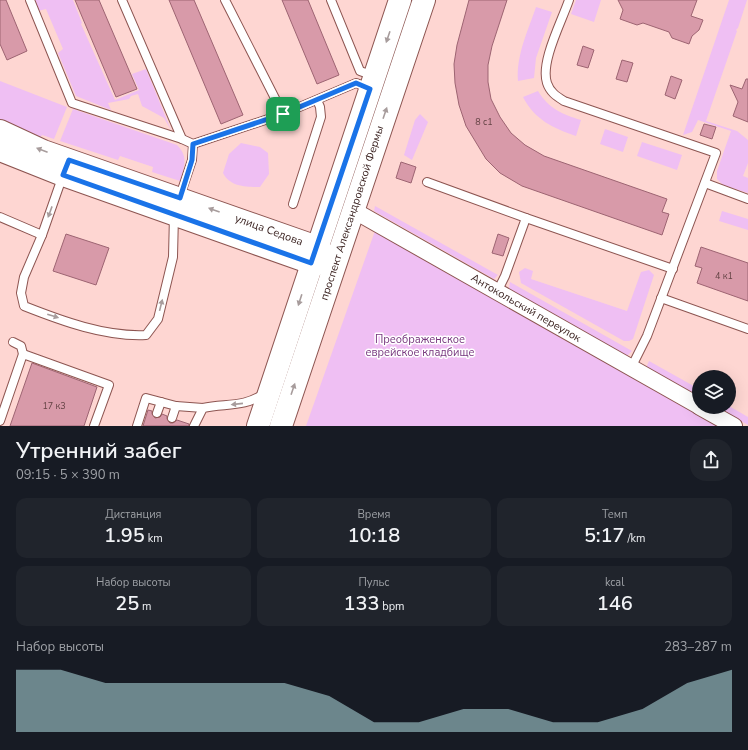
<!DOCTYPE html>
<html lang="ru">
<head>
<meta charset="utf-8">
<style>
  body { margin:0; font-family:"Nunito Sans",sans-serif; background:#20242c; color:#f1f3f6; height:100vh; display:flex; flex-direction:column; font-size:15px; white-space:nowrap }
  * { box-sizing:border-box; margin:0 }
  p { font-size:13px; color:#9ea1a6 }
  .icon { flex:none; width:22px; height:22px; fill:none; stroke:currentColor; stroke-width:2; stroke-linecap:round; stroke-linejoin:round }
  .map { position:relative; height:426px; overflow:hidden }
  .side { display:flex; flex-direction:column; background:#171b24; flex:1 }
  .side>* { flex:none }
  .tools { position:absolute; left:692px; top:370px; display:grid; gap:8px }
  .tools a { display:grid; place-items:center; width:44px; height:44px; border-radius:50%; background:#171b24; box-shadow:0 4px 16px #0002; font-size:20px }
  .pin { position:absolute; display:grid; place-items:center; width:34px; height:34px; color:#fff; margin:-17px; border-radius:8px; box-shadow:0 2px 6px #0006 }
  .round { display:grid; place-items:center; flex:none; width:42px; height:42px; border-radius:16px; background:#20242c }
  .headline { display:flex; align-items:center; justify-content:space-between; height:68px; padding:0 16px }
  h1 { font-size:22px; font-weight:600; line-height:30px }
  .stats { display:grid; grid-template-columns:repeat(3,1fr); gap:6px; height:68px; padding:4px 16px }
  .stats div { display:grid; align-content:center; border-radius:10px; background:#20242c; text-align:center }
  .stats b { font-size:20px; font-weight:600 }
  .stats small { font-size:11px; font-weight:400 }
  .stats p { font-size:11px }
  .chart { height:112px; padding:8px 16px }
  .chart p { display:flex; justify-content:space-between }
  .chart svg { width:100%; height:72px; margin-top:4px; fill:#91b4b9; opacity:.7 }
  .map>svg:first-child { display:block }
</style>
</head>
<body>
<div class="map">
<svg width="748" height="426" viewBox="0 0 748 426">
  <rect width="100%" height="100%" fill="#fed6d2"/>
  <g fill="#efbff3">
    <path d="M34 0H73L82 23 81 24 115 100 139 90 132 74 146 69 171 130 164 118 142 106 138 94 131 96 129 99 108 103 111 110 76 96 58 53 63 49 46 9 38 11Z"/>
    <path d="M576 0H601L594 22 571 14Z"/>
    <path d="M729 0H747L738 28 736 30 737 31 706 121 737 131 748 140V163L743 176 748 178V193L723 185 717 179V171L731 131 698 120 692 132 683 135Z"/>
    <path d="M536 7 552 12 536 58 534 78 518 81C516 55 528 31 536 7Z"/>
    <path d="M0 81 67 107 54 139 42 135 39 140 0 120Z"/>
    <path d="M538 91C549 109 562 114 581 120L576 136C553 128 535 120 523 97Z"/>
    <path d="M73 109 177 145C189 157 184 167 180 181L152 172 153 167 120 156 118 160 60 141Z"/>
    <path d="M420 114 428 122 412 160 404 155 415 120Z"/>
    <path d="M605 129 628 137 623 152 600 144Z"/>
    <path d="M642 142 682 155 677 170 637 156Z"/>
    <path d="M241 143 260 147 268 153 269 174 260 187C246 187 230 187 223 173L229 154Z"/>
    <path d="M375 206 498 275 494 279 374 211Z"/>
    <path d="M722 211 748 219V230L719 221Z"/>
    <path d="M376 228 724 426H306Z"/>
    <path d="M525 268 533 271 531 279 627 311 641 272 649 270 654 275 633 339 629 341H624L521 283 519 272Z"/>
    <path d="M510 282 632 351 627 356 509 289Z"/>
    <path d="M649 361 699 389V397L646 368Z"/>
    <path d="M729 406 748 417V425L716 407Z"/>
  </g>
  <g fill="#d89aa9" stroke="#9d6472">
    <path d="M0 0H6L27 51 7 60 0 44Z"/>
    <path d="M75 0H99L137 89 116 97Z"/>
    <path d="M169 0H194L243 115 221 124Z"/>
    <path d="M282 0H308L339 75 317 84Z"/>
    <path d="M469 0H507L492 46 488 65V82L491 99 500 117 511 133 525 145 544 156 667 199 662 212 669 214 662 235 522 186 500 173 486 159 466 126 459 105 455 83 454 64 457 45Z"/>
    <path d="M618 0H697L691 16 703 20 699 30 692 36 689 44 672 38 669 32 643 23 637 25 620 19 623 10Z"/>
    <path d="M583 46 594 50 588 68 577 65Z"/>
    <path d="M622 60 633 63 627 82 616 79Z"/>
    <path d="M671 76 682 80 675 99 665 95Z"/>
    <path d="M746 79H748V122L733 116 738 102 730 85 742 89Z"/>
    <path d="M704 124 716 127 712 139 700 135Z"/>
    <path d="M401 162 416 167 411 183 396 178Z"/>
    <path d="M66 234 109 248 96 285 53 271Z"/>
    <path d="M498 234 509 238 503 256 492 253Z"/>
    <path d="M701 247 748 263V301L697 283 702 268 695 266Z"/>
    <path d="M32 363 97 387 84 426H10Z"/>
    <path d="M148 410 152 411V414L155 418 160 417 162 414 167 416V419L170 423H173L177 420 189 424V426H143Z"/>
  </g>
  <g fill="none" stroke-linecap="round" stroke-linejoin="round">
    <g stroke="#8d5551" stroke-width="10">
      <g id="lane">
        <path d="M30 0 72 103 182 139"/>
        <path d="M122 0 182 139 193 144 283 114 356 83 370 88"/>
        <path d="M225 0 283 114"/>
        <path d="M331 0 360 71 374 76"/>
        <path d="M569 0C562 21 540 62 547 83 550 92 556 96 564 101L716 153 647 336 631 368"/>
        <path d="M63 175 42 235 24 277 21 293 24 306C62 321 105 337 146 335L158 319 173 257 174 215"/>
        <path d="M427 182 526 218 505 276 497 292"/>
        <path d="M705 183 748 199"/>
        <path d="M179 199 192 160 193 144"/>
        <path d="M293 204 321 117 320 107 317 100"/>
        <path d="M0 217 42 235"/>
        <path d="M526 218 673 269"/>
        <path d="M661 298 748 329"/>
        <path d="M13 342 21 346 23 354"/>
        <path d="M157 413 161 402"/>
        <path d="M172 418 176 406"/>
        <path d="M0 421 23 354 109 385 94 426"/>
        <path d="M137 426 146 398 176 406 203 408"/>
        <path d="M194 426 203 408C226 403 244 408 265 393"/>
      </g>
    </g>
    <g stroke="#8d5551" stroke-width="18">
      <g id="street">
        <path d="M353 210 699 406"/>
        <path d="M700 407 734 426"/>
      </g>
    </g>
    <g stroke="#8d5551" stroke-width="24">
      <g id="secondary">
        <path d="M0 131 43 151 317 247 327 257"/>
        <path d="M0 150 63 175 300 259 311 263 326 264"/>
        <path d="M258 426 400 0"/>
        <path d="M281 426 424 0"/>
      </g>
    </g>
    <use href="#lane" stroke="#fff" stroke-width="8"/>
    <use href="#street" stroke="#fff" stroke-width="16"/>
    <use href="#secondary" stroke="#fff" stroke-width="22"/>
  </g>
  <defs><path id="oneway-solid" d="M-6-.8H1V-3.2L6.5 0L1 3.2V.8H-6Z"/></defs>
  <g fill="#a79c9c">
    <use href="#oneway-solid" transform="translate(388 37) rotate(109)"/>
    <use href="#oneway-solid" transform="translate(385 113) rotate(-71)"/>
    <use href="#oneway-solid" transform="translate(42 150) rotate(-159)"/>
    <use href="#oneway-solid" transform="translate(214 210) rotate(-160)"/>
    <use href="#oneway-solid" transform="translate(50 212) rotate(110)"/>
    <use href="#oneway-solid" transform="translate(300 300) rotate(108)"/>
    <use href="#oneway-solid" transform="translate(161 305) rotate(-76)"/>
    <use href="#oneway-solid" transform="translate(53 316) rotate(17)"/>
    <use href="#oneway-solid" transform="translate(293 389) rotate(-71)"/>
    <use href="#oneway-solid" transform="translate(237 404) rotate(174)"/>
  </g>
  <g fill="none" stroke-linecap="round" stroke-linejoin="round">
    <g stroke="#fff" stroke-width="8">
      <path id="route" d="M356 83 370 89 311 263 63 175 69 160 180 198 192 160 193 144 283 114Z"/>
    </g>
    <use href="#route" stroke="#1a73e8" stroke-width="5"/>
  </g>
  <g text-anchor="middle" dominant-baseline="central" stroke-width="3" stroke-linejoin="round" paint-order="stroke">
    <g font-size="9" fill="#634244">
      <text x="484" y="122">8 с1</text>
      <text x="724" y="276">4 к1</text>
      <text x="54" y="406">17 к3</text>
    </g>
    <g font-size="11" fill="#3c2422" stroke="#fff">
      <text transform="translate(352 213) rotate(-72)">проспект Александровской Фермы</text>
      <text transform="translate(269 230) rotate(20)">улица Седова</text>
      <text transform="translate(526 308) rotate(30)">Антокольский переулок</text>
    </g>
    <g font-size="11" fill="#76357d" stroke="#fff">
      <text x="420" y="339">Преображенское<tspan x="420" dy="13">еврейское кладбище</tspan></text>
    </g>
  </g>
</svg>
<div class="tools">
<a><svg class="icon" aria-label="layers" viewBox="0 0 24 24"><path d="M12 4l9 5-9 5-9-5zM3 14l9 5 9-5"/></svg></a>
</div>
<div class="pin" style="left:283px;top:114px;background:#1e9e55"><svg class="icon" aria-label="arrive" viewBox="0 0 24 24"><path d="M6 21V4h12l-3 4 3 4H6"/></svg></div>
</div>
<section class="side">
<div class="headline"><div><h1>Утренний забег</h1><p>09:15 · 5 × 390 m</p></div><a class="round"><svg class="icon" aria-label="share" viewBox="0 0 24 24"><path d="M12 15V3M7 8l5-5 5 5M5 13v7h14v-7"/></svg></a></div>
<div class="stats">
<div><p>Дистанция</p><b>1.95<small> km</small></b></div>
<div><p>Время</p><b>10:18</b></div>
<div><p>Темп</p><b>5:17<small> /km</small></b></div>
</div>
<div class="stats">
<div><p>Набор высоты</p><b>25<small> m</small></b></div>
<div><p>Пульс</p><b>133<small> bpm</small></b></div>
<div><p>kcal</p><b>146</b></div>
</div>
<div class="chart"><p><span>Набор высоты</span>283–287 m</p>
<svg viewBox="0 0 160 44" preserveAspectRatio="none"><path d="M0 44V6L10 6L20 14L30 14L40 14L50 14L60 14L70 22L80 38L90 38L100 30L110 30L120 38L130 38L140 30L150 14L160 6V44z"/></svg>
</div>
</section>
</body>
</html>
